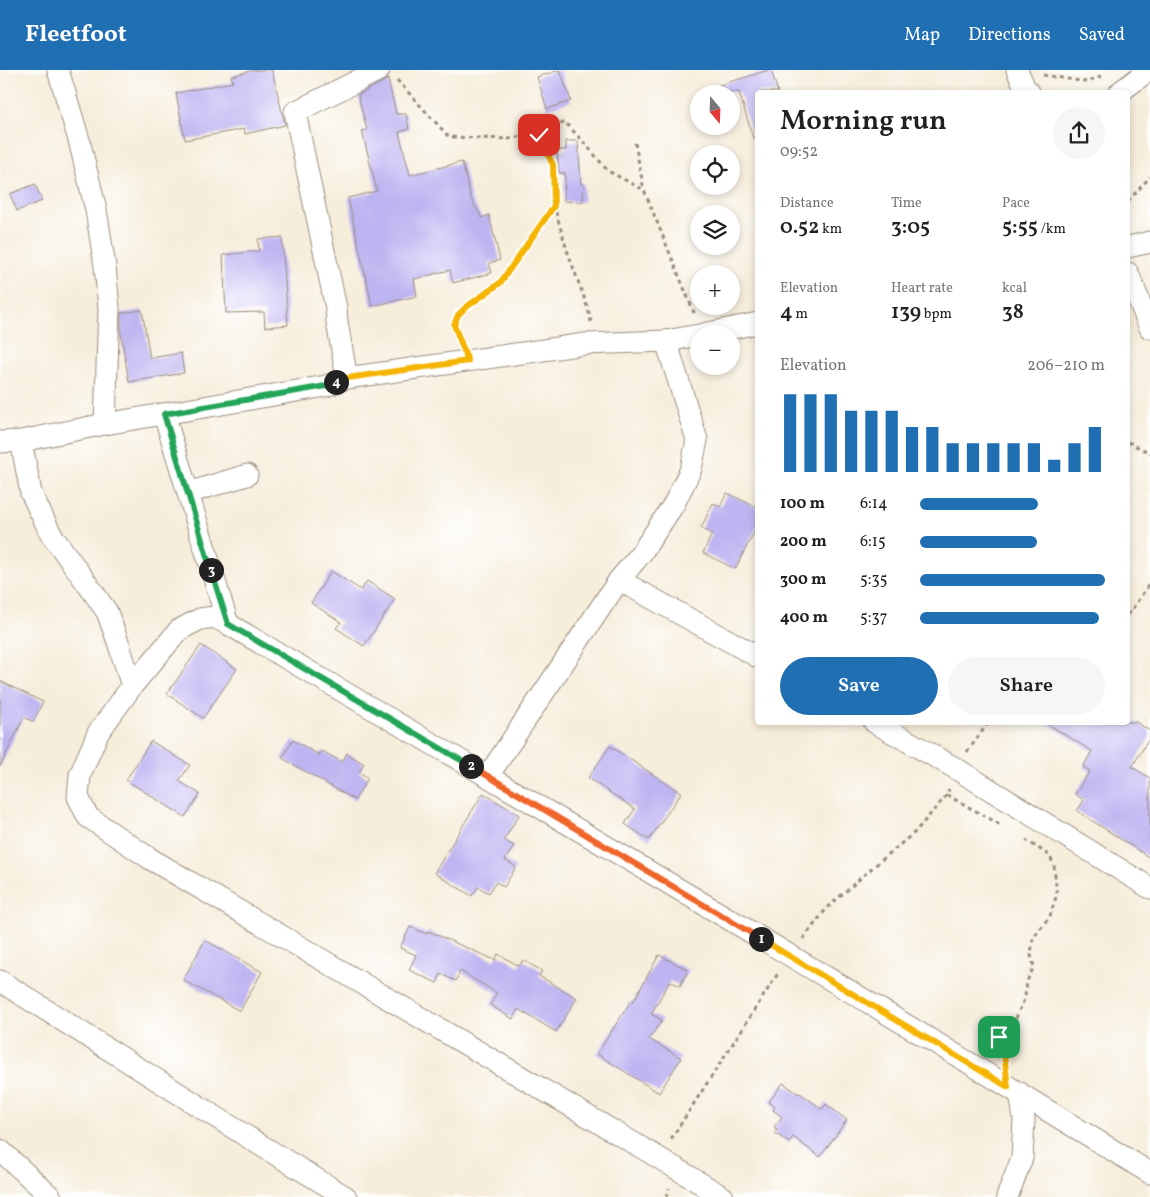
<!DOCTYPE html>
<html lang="en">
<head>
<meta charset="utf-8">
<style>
  body { margin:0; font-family:Vollkorn,serif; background:#f6f6f6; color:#202124; height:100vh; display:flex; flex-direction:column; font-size:19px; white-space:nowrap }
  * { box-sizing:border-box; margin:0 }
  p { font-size:16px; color:#757577 }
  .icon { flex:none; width:28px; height:28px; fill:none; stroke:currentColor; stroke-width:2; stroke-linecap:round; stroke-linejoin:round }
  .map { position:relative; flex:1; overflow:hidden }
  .sheet { position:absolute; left:755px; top:20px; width:375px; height:635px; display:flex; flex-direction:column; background:#fff; border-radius:5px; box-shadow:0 2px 8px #0003 }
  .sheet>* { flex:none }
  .needle { width:32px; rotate:161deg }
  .buttons { position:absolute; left:690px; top:15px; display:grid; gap:10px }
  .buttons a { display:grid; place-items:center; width:50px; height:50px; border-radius:50%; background:#fff; box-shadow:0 2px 8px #0003; font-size:25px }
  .pin { position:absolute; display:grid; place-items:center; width:42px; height:42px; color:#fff; margin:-21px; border-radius:10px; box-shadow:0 2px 8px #0006 }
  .km { position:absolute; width:25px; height:25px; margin:-12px; border-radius:50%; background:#222; color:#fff; font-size:14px; line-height:25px; text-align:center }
  .round { display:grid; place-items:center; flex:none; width:52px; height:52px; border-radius:26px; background:#f6f6f6 }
  .summary { display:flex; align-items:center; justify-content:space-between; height:85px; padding:0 25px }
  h1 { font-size:28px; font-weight:600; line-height:38px }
  .figures { display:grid; grid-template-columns:repeat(3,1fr); gap:8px; height:85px; padding:5px 25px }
  .figures div { display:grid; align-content:center }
  .figures b { font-size:21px; font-weight:600 }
  .figures small { font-size:14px; font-weight:400 }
  .figures p { font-size:14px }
  .chart { height:140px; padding:10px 25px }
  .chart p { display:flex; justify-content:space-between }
  .chart svg { width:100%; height:90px; margin-top:5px; stroke:#1f6fb2; stroke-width:6 }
  .primary-button { display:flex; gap:10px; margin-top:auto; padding:10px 25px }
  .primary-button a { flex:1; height:58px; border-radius:30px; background:#1f6fb2; color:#fff; font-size:20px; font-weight:600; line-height:58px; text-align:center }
  .primary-button a+a { background:#f6f6f6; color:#202124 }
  ul { padding:0 25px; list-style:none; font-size:16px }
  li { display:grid; grid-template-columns:80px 60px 1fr; align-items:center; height:38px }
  li i { height:12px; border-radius:6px; background:#1f6fb2 }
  header { display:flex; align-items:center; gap:30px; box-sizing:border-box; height:70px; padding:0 25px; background:#1f6fb2; color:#fff }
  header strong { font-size:24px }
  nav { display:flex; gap:28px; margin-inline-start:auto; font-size:18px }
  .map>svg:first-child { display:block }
</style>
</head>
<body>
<header>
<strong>Fleetfoot</strong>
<nav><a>Map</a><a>Directions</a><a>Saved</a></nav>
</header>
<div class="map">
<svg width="1150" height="1127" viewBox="0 0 1150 1127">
  <rect width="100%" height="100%" fill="#fff"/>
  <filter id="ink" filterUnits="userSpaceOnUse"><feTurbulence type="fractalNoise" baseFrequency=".02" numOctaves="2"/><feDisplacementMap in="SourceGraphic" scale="10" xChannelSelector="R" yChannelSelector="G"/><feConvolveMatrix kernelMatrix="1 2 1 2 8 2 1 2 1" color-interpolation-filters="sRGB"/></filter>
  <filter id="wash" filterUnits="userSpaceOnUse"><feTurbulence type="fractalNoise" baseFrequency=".0096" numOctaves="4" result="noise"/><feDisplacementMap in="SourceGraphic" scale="20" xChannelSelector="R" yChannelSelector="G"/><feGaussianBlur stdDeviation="1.12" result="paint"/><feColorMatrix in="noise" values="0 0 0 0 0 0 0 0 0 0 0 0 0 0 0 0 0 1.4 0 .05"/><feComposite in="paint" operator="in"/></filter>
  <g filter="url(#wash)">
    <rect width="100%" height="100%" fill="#f6edda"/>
    <g id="blocks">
      <g fill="#beb4f1">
        <path d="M254 0H272L285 55 245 64 244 59 185 70 176 23 233 12 231 6Z"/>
        <path d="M560 0 571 31 547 39 537 7Z"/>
        <path d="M769 0H771L778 22H758V67L753 68 739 22H710V18Z"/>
        <path d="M388 9 396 44H406L409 59 399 62 410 105 462 92 471 129 482 148 489 145 500 190 489 193 492 203 453 213 450 200 414 209 417 226 372 236 348 128 377 121 362 61 367 60 358 25Z"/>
        <path d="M566 71H578L581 114H584L583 132 564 131 565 103H559L557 80H566Z"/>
        <path d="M35 114 42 131 17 141 10 124Z"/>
        <path d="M282 167 288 255 265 257 264 242 226 243 223 185 259 181 258 169Z"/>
        <path d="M142 240 150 288 181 283 184 303 129 312 121 264V243Z"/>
        <path d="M727 423 758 438V455L735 499 703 483 712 464 701 458 713 433 720 437Z"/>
        <path d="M331 501 361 520 367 511 395 529 364 576 336 558 341 552 311 533Z"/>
        <path d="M201 575 237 599 203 648 167 624Z"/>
        <path d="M0 611 43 632 33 652 24 647 0 697Z"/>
        <path d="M1044 652H1136L1150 661V667L1132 697 1150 708V788L1077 741 1084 730 1075 724 1090 701 1083 697 1092 681Z"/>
        <path d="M293 670 319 685 322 681 342 692 347 683 364 694 359 702 368 708 355 730 282 688Z"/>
        <path d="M151 671 190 695 179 711 200 724 185 747 126 710Z"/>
        <path d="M610 676 681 723 649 770 625 754 635 739 588 708Z"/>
        <path d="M483 723 519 745 504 770 514 776 505 790 516 797 504 817 496 812 489 823 478 817 472 826 434 803Z"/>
        <path d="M410 857 427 864 428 861 495 890 498 884 519 896 523 890 542 901 539 906 577 928 556 962 518 939 513 949 490 935 497 923 460 901 456 911 441 904 437 913 409 900 416 885 400 878Z"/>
        <path d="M205 870 262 902 240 941 183 910Z"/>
        <path d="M659 885 688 900 680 916 670 911 651 944 662 950 649 969 681 988 659 1023 597 984 631 931 633 932Z"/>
        <path d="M783 1013 799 1024 800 1023 822 1039 826 1034 847 1050 820 1087 793 1067 789 1073 775 1063 777 1060 774 1057 782 1047 773 1040 775 1037 769 1032Z"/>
      </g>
    </g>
  </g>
  <g filter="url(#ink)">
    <use href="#blocks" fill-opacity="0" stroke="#988c7c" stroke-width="1"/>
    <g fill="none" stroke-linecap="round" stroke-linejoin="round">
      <g stroke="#988c7c" stroke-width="23">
        <g id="street">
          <path d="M58 0 79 70 96 140 105 196 109 238 105 354"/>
          <path d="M1017 0 1025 18 1029 22"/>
          <path d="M1120 22 1149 0"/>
          <path d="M1128 177 1150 172"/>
          <path d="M1128 203 1150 258"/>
          <path d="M703 264 758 253"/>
          <path d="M347 308 337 252 336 238 295 42 379 0"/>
          <path d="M164 344 188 423 247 405"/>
          <path d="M21 371 31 423 51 464 91 519 107 542 118 572 132 616"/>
          <path d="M0 372 21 371 105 354 326 316 347 308 585 274 666 271 699 265"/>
          <path d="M188 423 228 554"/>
          <path d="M619 510 758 587"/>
          <path d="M874 652 955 698 1150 818"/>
          <path d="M488 706 619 510 640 485 674 434 691 399 697 370 666 271"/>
          <path d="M0 911 262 1076 346 1127"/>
          <path d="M0 1080 51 1127"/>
          <path d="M723 1127 659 1088 149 788 88 747 78 727 80 705 98 663 132 616 179 560 200 549 214 547 228 554C537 735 845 916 1150 1103"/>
          <path d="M1007 1127 1022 1088 1024 1049 1020 1023"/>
        </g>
      </g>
      <g stroke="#988c7c" stroke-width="3" stroke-dasharray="4 4" stroke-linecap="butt">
        <path d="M1043 5 1086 12 1103 6 1105 7"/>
        <path d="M397 10 449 67 509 69 526 65H539L553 95 554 136 567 180 586 233 590 246 591 252"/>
        <path d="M539 65 565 52 588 77 608 101 644 120 695 245"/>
        <path d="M635 73 644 120"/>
        <path d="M1128 131 1150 107"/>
        <path d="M460 271 454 255 458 245 465 238 499 213 553 136"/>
        <path d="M1128 372 1150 383"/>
        <path d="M1128 545 1150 513"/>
        <path d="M967 682 989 652"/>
        <path d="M947 725 1001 755"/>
        <path d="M803 869 827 838 872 798 915 762 947 725 949 719"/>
        <path d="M1005 989 999 967 1016 948 1025 927 1027 911 1034 897 1031 885 1033 868 1050 846 1057 824 1054 796 1050 786 1026 770"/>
        <path d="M671 1069 779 902"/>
        <path d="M667 1127 669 1118"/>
      </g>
      <use href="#street" stroke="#fff" stroke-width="21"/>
    </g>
  </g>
  <g fill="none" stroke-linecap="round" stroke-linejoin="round" filter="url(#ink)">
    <g stroke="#fff" stroke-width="10">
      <path id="split-1" d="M761 869 1008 1017 1004 983 999 967"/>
    </g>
    <g stroke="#fff" stroke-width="10">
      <path id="split-2" d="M471 696 761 869"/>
    </g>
    <g stroke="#fff" stroke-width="10">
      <path id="split-3" d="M211 500 228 554 471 696"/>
    </g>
    <g stroke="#fff" stroke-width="10">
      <path id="split-4" d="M211 500 164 344 326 316 336 312"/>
    </g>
    <g stroke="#fff" stroke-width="10">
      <path id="split-5" d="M336 312 347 308 468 291 454 255 458 245 465 238 500 213 554 136 553 95 539 65"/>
    </g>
    <use href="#split-1" stroke="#f5b400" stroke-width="6"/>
    <use href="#split-2" stroke="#f0652b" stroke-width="6"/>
    <use href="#split-3" stroke="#22a559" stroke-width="6"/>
    <use href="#split-4" stroke="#22a559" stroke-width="6"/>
    <use href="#split-5" stroke="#f5b400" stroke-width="6"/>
  </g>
</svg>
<div class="buttons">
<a><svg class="needle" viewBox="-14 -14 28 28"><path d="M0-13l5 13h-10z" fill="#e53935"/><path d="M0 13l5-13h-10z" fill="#757577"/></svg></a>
<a><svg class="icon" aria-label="locate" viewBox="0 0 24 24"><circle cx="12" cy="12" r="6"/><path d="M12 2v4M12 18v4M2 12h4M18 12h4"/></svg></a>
<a><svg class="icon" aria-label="layers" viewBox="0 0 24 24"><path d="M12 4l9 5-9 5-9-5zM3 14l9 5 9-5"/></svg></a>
<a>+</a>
<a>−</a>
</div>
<div class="pin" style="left:999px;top:967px;background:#1e9e55"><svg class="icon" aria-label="arrive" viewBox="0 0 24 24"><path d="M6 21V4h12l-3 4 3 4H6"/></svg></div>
<div class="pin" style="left:539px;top:65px;background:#d93025"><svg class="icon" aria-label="check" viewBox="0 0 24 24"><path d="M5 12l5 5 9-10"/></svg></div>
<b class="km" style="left:761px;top:869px">1</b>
<b class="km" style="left:471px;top:696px">2</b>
<b class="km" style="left:211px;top:500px">3</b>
<b class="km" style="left:336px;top:312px">4</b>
<section class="sheet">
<div class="summary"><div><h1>Morning run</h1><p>09:52</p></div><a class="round"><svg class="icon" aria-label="share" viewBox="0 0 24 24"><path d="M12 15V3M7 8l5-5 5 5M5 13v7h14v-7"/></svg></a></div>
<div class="figures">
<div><p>Distance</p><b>0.52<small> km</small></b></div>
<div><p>Time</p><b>3:05</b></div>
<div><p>Pace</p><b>5:55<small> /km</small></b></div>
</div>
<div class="figures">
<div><p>Elevation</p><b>4<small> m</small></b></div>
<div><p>Heart rate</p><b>139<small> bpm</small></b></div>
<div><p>kcal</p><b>38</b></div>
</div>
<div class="chart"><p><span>Elevation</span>206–210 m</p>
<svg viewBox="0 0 160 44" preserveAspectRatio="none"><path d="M5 44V6M15 44V6M25 44V6M35 44V14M45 44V14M55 44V14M65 44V22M75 44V22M85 44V30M95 44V30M105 44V30M115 44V30M125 44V30M135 44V38M145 44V30M155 44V22"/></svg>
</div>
<ul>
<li><b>100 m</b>6:14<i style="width:64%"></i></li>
<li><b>200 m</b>6:15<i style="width:63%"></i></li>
<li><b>300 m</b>5:35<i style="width:100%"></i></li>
<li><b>400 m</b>5:37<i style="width:97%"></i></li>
</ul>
<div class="primary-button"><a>Save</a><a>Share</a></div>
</section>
</div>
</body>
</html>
